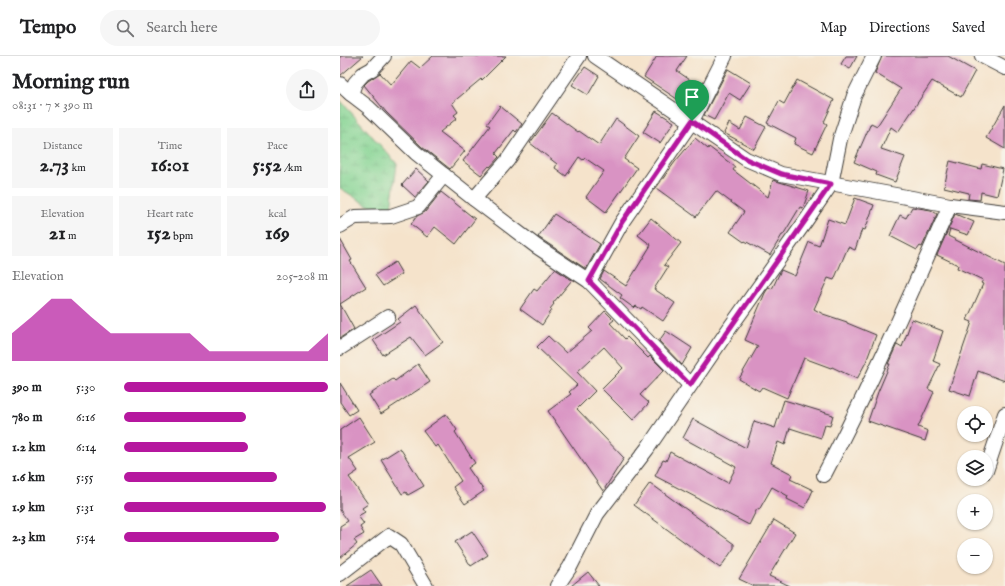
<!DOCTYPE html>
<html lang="en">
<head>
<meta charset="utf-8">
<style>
  body { margin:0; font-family:"IM FELL English",serif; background:#f6f6f6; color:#202124; height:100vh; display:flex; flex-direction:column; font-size:15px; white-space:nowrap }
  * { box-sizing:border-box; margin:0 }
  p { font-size:13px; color:#757577 }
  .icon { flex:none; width:22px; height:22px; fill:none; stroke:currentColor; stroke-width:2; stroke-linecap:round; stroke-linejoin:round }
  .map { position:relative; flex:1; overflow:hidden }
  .details { display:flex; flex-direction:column; background:#fff; width:340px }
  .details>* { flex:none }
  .controls { position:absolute; left:617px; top:350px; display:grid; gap:8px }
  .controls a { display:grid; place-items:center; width:36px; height:36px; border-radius:50%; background:#fff; box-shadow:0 1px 3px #0004; font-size:20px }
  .pin { position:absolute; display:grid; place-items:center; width:34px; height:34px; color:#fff; margin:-41px -17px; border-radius:50% 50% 50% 0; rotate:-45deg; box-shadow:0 0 4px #0007 }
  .pin .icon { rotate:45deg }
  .round { display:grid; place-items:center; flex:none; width:42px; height:42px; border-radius:21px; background:#f6f6f6 }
  .head { display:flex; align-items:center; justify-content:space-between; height:68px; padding:0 12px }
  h1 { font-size:22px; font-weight:700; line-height:30px }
  .figures { display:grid; grid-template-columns:repeat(3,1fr); gap:6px; height:68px; padding:4px 12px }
  .figures div { display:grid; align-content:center; border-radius:0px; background:#f6f6f6; text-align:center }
  .figures b { font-size:20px; font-weight:700 }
  .figures small { font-size:11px; font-weight:400 }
  .figures p { font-size:11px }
  .chart { height:112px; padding:8px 12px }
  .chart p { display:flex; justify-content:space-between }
  .chart svg { width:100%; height:72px; margin-top:4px; fill:#b5179e; opacity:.7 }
  ul { padding:0 12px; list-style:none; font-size:13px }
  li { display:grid; grid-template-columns:64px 48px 1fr; align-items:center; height:30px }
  li i { height:10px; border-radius:5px; background:#b5179e }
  header { display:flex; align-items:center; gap:24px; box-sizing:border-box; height:56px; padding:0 20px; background:#fff; border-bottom:1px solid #e0e0e0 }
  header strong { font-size:19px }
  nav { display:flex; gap:22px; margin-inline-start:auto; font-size:14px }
  .search { width:280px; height:36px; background:#f6f6f6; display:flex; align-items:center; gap:10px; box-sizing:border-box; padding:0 14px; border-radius:22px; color:#757577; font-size:15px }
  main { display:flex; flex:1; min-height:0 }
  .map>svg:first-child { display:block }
</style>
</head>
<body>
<header>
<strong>Tempo</strong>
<div class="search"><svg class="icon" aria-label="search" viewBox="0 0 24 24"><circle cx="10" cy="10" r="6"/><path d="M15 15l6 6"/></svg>Search here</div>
<nav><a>Map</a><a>Directions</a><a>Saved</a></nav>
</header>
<main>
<section class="details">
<div class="head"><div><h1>Morning run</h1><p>08:31 · 7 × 390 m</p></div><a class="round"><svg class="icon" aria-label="share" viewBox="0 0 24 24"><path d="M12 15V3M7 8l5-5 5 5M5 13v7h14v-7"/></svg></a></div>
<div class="figures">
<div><p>Distance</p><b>2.73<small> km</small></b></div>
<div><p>Time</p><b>16:01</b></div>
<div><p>Pace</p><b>5:52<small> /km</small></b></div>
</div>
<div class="figures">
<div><p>Elevation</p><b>21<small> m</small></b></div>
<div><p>Heart rate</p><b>152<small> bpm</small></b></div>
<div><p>kcal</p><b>169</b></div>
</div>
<div class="chart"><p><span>Elevation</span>205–208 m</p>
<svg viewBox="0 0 160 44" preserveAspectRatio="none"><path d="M0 44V27L10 17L20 6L30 6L40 17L50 27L60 27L70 27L80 27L90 27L100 38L110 38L120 38L130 38L140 38L150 38L160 27V44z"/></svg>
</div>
<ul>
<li><b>390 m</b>5:30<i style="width:100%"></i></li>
<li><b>780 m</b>6:16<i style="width:60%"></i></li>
<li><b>1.2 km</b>6:14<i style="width:61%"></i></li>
<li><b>1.6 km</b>5:55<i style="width:75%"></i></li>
<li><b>1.9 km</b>5:31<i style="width:99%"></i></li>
<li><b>2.3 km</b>5:54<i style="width:76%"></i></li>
</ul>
</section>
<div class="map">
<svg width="665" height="530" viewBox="0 0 665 530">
  <defs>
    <pattern id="wetland-marsh" width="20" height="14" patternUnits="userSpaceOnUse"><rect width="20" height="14" fill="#84d493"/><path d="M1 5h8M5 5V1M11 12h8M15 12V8" fill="none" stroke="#71b57e"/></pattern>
  </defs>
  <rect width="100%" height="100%" fill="#f7f3e8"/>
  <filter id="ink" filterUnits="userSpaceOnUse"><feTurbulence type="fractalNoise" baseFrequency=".025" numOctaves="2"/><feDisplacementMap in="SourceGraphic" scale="8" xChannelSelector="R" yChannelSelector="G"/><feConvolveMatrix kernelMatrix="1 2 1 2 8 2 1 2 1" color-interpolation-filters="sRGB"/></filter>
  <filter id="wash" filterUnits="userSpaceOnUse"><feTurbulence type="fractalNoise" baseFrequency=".012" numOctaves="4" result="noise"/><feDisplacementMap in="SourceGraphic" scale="16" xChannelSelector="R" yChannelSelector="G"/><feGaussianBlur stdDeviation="0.9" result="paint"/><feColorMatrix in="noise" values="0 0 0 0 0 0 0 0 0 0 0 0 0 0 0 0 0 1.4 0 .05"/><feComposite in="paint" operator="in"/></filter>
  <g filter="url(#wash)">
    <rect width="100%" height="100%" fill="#f5e3cb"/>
    <path fill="url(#wetland-marsh)" stroke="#507858" d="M0 44 57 108 51 152 27 149 0 132Z"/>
    <g id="blocks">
      <g fill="#d993c3">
        <path d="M0 0H23L0 20Z"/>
        <path d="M93 0H166L142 24 141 23 112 47 118 56 114 59 117 62 100 76 125 95 110 113 82 91 46 56 24 29 28 25 40 17 51 29 71 5 80 12Z"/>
        <path d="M317 0H347L337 15 353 26 340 45 304 21Z"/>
        <path d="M506 0H517L510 13 501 8Z"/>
        <path d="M542 0H608L635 15 621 41 592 25 558 76 551 71 541 93 565 101 555 126 536 119 537 116 514 106 531 67 537 70 561 33 535 17Z"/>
        <path d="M245 11 259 20 248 39 232 29Z"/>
        <path d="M388 13 411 27 400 44 389 37 374 64 364 59Z"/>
        <path d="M457 24 494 44 484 66 487 68 473 97 454 88 456 82 427 67 439 45 444 48Z"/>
        <path d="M665 49V93L646 82Z"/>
        <path d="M160 50 182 68 176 76 174 74 156 97V98L159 101 150 111 149 110 141 119 123 105 150 70 147 68Z"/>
        <path d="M316 55 334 66 320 87 303 76Z"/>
        <path d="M212 57 238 76 239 75 259 89 276 63 299 80 284 103 297 112 266 156 246 141 264 115 245 102 243 104 239 101 226 120 215 112 217 108 190 87Z"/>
        <path d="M407 61 426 71 414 93 384 77 389 67 400 74Z"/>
        <path d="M355 82 368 93 369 91 395 111 393 114 428 141 433 124 469 135 463 152 460 151 443 179H442L430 199 405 185 404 186 390 176 404 156 376 135 356 161 316 132 335 106Z"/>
        <path d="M610 105 641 113 642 108 663 113 657 140 641 136 640 144 628 143 629 137 604 131Z"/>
        <path d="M76 113 89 125 75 141 62 129Z"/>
        <path d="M101 136 135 163 116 188 95 171 87 181 71 168 77 160 85 156Z"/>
        <path d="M515 142 534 149 525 174 522 173 515 194 508 191 494 224 488 222 474 253 483 258 507 266V267L536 279 526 306 517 323 492 311 491 312 464 302 447 342 422 331 419 335 399 323 418 290 405 284 425 237 429 231 432 233 441 214 455 220 469 186 479 190 488 163 505 169Z"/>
        <path d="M572 151 591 154 597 158 582 191 580 190 577 194 550 180 560 159 566 162Z"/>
        <path d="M214 158 260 188 246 213 198 181Z"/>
        <path d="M615 158 634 166 628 179 610 173 608 180 665 209V325L638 315 630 340 609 333 632 266 627 264 643 228 641 227 643 224 617 212 618 209 597 199Z"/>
        <path d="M311 162 341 187 324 209 328 211 314 233 335 247 323 265 302 251 301 253 296 250 294 252 280 242 282 239 260 223 264 215 286 230 311 189 298 179Z"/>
        <path d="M0 183 12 204 10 205 26 231 0 248 14 273 0 282Z"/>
        <path d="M55 206 62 218 43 230 35 219Z"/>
        <path d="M215 213 232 224 213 247 214 248 210 253 212 254 202 269 180 253 194 233 197 235Z"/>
        <path d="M76 249 103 286 85 299 71 281 43 299 33 284 60 266 58 263Z"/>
        <path d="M265 255 274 264 270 267 285 283 287 281 308 302 310 300 324 314 300 339 309 347 293 364 262 333 283 312 264 291 237 316 255 335 237 353 284 402 263 435 208 355 231 338 229 336 237 329 197 291 208 280 226 297 252 275 249 272Z"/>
        <path d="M572 263 603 275 593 305 600 308 588 333 594 336 578 371 588 375 585 385 528 365 538 336 550 308H548L557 288 562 291Z"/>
        <path d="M326 275 352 292 342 309 319 285Z"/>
        <path d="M78 308 90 326 41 358 29 339 53 323 55 325Z"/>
        <path d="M0 327 17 354 9 359 0 346Z"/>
        <path d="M444 344 493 359 490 370 485 369 481 382 450 372 445 389 438 386 431 407 452 418 450 423 473 434 465 452 447 443 448 440 432 431 419 454 417 453 409 469 315 420 323 404 326 405 330 396 388 427 396 411 343 382 353 363 406 392 414 365 435 372Z"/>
        <path d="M106 358 117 374 115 376 135 407 128 412 144 435 125 448 113 431 121 425 98 389 95 391 83 375Z"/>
        <path d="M19 361 35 386 9 402 18 415 9 421 28 448 22 452 25 456 18 460 24 468 20 471 24 478 14 484 17 488 0 502V470L8 465 0 454V374Z"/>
        <path d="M60 392 84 430 68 439 66 436 62 438 41 404Z"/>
        <path d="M310 427 394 488V492L380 512 294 449Z"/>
        <path d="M434 464 455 477 429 520 450 530H414L399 523Z"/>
        <path d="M132 475 148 499 131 510 115 486Z"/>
        <path d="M31 514 42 530H7Z"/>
        <path d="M248 516 259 530H231Z"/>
      </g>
    </g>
  </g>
  <g filter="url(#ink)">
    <use href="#blocks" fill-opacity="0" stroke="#3d3a36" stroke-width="1"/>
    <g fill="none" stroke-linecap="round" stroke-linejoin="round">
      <g stroke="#3d3a36" stroke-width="16">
        <g id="street">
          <path d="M44 0 32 13 23 18 15 27 11 38 28 51 76 97 134 143 196 190 249 225 350 329"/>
          <path d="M255 0 406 103 441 118 610 149 665 156"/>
          <path d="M642 0 665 12"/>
          <path d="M0 28 11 38"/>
          <path d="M134 143 167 105 239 0"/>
          <path d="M0 170 15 161 51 160 78 151 104 119"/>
          <path d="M249 225 282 166 352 65 385 0"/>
          <path d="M0 292 48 261"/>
          <path d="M646 415 665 358"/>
          <path d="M484 419C530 331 570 240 610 149"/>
          <path d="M0 518 49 480 61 488 86 530"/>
          <path d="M217 530 230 511 257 458 307 393 391 270 465 166 491 128 500 83 514 40 534 0"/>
        </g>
      </g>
      <use href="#street" stroke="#fff" stroke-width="14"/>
    </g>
  </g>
  <g fill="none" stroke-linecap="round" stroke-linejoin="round" filter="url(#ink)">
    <g stroke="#fff" stroke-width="8">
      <path id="route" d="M352 65 406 103 441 118 491 128 350 329 249 225 282 166Z"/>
    </g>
    <use href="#route" stroke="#b5179e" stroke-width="5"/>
  </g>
</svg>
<div class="controls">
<a><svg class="icon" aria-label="locate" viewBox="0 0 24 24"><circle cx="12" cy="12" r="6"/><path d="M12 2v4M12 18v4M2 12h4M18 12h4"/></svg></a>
<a><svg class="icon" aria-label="layers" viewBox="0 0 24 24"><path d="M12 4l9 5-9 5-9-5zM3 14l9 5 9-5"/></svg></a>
<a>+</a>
<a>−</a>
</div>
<div class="pin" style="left:352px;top:65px;background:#1e9e55"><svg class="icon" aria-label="arrive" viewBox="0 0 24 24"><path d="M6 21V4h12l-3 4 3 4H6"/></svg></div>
</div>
</main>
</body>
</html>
